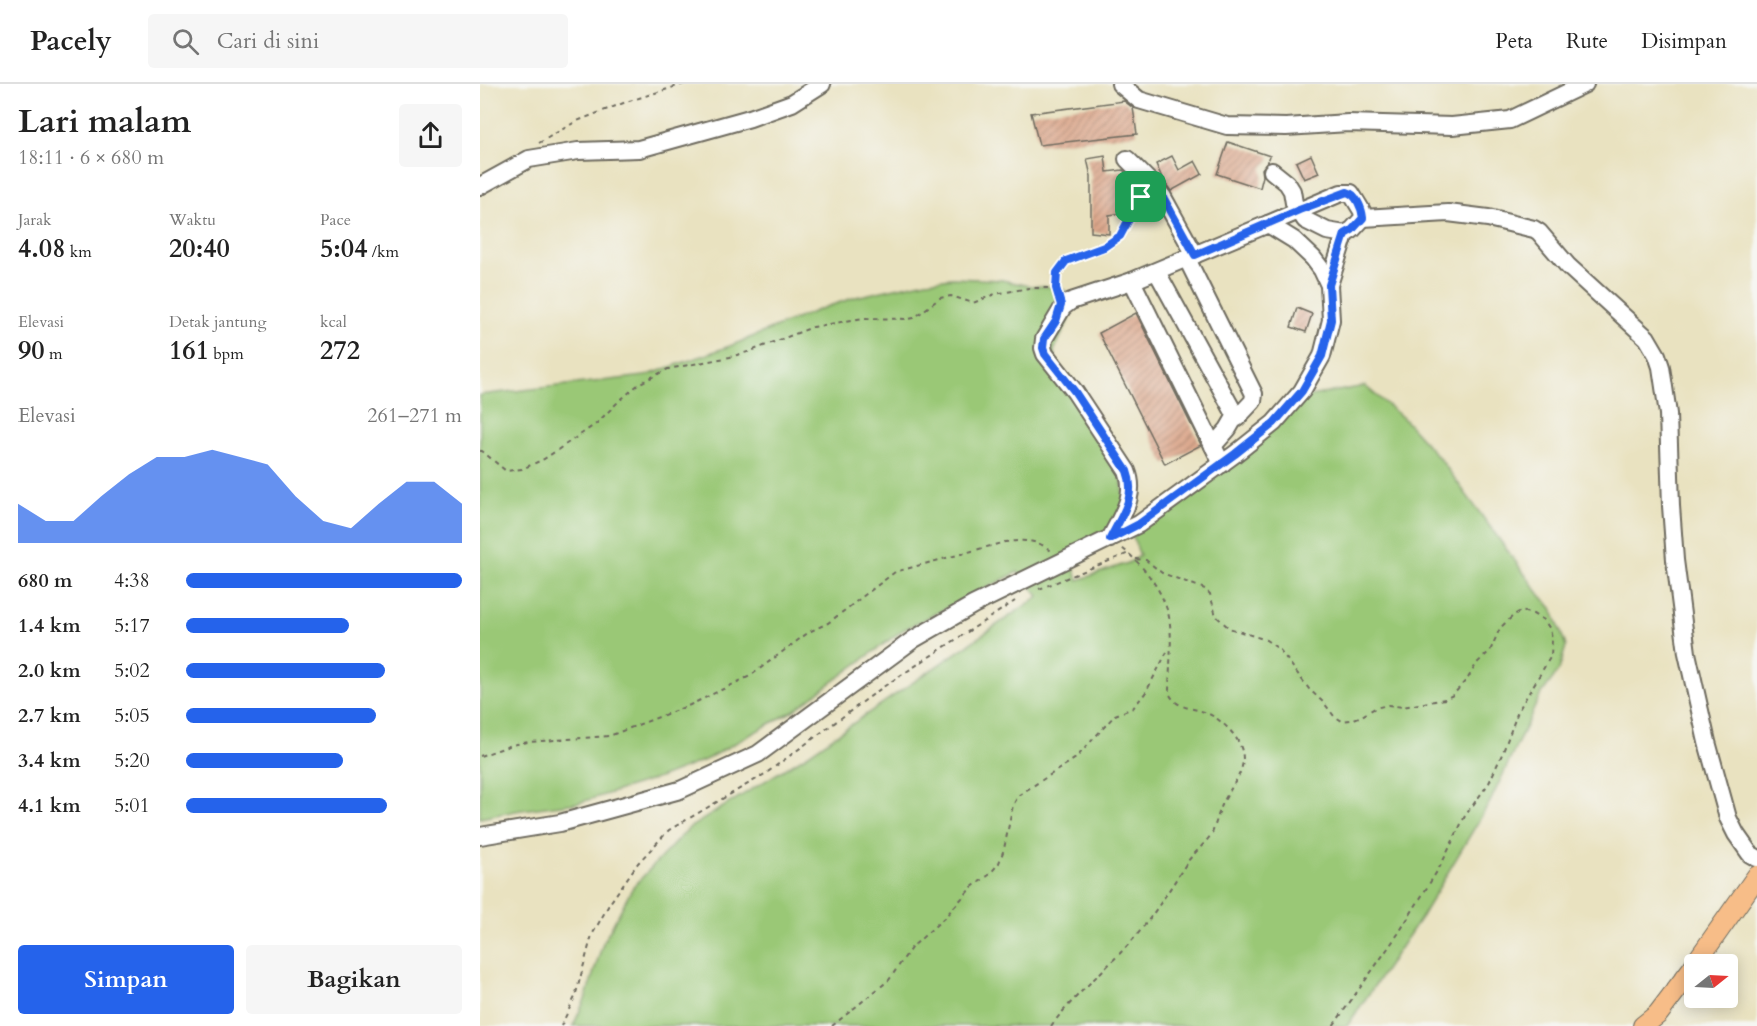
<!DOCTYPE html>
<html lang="id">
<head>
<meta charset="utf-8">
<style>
  body { margin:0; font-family:Cardo,serif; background:#f6f6f6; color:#222; height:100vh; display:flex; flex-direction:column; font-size:22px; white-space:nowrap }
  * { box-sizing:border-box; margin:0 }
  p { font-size:20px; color:#767676 }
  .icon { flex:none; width:33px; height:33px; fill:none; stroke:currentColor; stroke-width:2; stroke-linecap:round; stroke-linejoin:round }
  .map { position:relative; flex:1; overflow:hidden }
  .drawer { display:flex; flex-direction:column; background:#fff; width:480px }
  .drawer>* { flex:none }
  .needle { width:39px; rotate:72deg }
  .tools { position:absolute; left:1204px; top:870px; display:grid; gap:12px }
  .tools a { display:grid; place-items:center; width:54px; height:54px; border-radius:6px; background:#fff; box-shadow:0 3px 15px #0003; font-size:30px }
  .pin { position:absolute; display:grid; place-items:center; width:51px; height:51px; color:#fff; margin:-26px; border-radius:12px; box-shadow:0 3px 9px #0006 }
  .round { display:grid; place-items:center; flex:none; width:63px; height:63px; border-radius:6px; background:#f6f6f6 }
  .head { display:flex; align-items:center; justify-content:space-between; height:102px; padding:0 18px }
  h1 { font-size:33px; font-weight:700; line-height:45px }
  .figures { display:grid; grid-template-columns:repeat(3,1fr); gap:9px; height:102px; padding:6px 18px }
  .figures div { display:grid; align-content:center }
  .figures b { font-size:26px; font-weight:700 }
  .figures small { font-size:16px; font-weight:400 }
  .figures p { font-size:16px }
  .chart { height:168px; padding:12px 18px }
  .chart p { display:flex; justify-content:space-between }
  .chart svg { width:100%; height:108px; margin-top:6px; fill:#2563eb; opacity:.7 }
  .button { display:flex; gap:12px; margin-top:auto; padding:12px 18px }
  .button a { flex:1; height:69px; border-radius:6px; background:#2563eb; color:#fff; font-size:24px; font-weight:700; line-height:69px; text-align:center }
  .button a+a { background:#f6f6f6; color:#222 }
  ul { padding:0 18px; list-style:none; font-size:20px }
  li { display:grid; grid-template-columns:96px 72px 1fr; align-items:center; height:45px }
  li i { height:15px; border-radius:8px; background:#2563eb }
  header { display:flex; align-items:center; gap:36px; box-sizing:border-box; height:84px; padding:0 30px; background:#fff; border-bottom:2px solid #e0e0e0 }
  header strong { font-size:28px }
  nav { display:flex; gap:33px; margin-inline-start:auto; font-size:21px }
  .search { width:420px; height:54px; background:#f6f6f6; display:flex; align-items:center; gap:15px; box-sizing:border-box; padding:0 21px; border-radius:6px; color:#767676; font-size:22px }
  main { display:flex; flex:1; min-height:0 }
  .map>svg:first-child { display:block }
</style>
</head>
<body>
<header>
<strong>Pacely</strong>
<div class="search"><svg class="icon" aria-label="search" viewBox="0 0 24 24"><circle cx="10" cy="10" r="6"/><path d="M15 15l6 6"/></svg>Cari di sini</div>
<nav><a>Peta</a><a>Rute</a><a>Disimpan</a></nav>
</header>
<main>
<section class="drawer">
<div class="head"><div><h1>Lari malam</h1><p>18:11 · 6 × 680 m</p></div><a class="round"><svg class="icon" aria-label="share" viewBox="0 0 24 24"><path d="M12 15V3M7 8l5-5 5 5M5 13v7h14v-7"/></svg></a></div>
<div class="figures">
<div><p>Jarak</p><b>4.08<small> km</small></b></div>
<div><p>Waktu</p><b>20:40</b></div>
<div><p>Pace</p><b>5:04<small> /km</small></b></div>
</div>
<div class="figures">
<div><p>Elevasi</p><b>90<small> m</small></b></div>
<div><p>Detak jantung</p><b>161<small> bpm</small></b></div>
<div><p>kcal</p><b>272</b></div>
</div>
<div class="chart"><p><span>Elevasi</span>261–271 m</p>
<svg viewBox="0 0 160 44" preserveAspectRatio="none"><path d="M0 44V28L10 35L20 35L30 25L40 16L50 9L60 9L70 6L80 9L90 12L100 25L110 35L120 38L130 28L140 19L150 19L160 28V44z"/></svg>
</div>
<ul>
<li><b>680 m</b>4:38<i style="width:100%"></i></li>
<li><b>1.4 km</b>5:17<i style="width:59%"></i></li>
<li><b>2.0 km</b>5:02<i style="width:72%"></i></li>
<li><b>2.7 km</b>5:05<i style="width:69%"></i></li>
<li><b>3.4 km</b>5:20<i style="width:57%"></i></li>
<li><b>4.1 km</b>5:01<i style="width:73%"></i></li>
</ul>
<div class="button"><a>Simpan</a><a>Bagikan</a></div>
</section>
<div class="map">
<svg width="1277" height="942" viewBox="0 0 1277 942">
  <defs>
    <pattern id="building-hatch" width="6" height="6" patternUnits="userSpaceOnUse" patternTransform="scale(1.5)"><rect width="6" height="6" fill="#dba68a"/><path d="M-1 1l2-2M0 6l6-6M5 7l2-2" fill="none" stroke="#b28771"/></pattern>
  </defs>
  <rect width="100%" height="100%" fill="#f6f6f2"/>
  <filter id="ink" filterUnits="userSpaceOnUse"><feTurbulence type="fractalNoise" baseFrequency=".0167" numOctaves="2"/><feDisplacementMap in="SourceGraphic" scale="12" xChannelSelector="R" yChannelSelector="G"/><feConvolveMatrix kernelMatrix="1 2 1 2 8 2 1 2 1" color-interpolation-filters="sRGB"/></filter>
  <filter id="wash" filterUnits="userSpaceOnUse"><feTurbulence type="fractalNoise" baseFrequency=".008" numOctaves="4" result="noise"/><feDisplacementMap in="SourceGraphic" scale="24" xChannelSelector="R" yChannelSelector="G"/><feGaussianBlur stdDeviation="1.35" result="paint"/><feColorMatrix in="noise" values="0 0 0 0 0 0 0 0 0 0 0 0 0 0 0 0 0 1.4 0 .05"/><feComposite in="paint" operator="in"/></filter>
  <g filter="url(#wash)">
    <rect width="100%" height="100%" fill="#e9e2c0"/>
    <path fill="#9ac876" stroke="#627a50" stroke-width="1.5" d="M472 194 522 196 550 202 578 203 585 207 590 220V233L574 267 576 277 638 366 647 436 591 474 598 496 648 479 660 472 651 448 789 347 830 312 885 302 923 334 961 376 1060 511 1072 524 1086 562 1079 586 1060 612 1010 718 942 832 867 942H93L106 913 123 859 153 803 209 744 324 673 559 512 538 488 423 546 313 627 225 676 179 694 98 719 41 726 0 734V311L165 292 250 262 343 224 376 213 446 197Z"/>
    <g id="blocks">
      <g fill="url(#building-hatch)">
        <path d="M644 17 653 24 657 50 559 61 551 29Z"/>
        <path d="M748 58 790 72 788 77 782 85 783 92 780 104 737 90Z"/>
        <path d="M831 71 839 89 824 95 816 78Z"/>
        <path d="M625 72 627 88 643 86 650 93 651 100H657L658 110 649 112 650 128 629 131V150L611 148V92L607 75Z"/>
        <path d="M692 72 699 86 715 77 722 90 691 107 683 96 676 80Z"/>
        <path d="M817 224 832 230 826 248 811 243Z"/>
        <path d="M656 229 721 361 685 380 619 249Z"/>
      </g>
    </g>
  </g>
  <g filter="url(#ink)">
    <use href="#blocks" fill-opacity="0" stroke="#6e6b5f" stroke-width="1.5"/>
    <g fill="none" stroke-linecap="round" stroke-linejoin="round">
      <g stroke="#6e6b5f" stroke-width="20">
        <g id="minor">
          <path d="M640 0 659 16 747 42 806 43 868 39 972 42 1030 36 1105 0"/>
          <path d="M647 75 675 103 683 113 715 171"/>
          <path d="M792 87 807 99 812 107 814 119 825 136 847 147 865 150"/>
          <path d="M0 102 49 75 98 67 159 65 270 34 312 19 342 0"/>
          <path d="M883 134 968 129 1008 134 1054 145 1059 148 1088 182 1167 254 1177 271 1181 283 1188 330 1191 422 1195 476 1207 569 1227 658 1248 734 1256 750 1270 770 1277 774"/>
          <path d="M788 140 861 109H871L882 127 883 134 872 146 865 150 849 201"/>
          <path d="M677 188 757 334 773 317 774 310 707 175"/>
          <path d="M652 197 742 380"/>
          <path d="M733 362 748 345 755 333"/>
          <path d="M0 752 80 739 200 706 278 670 434 555 493 521 659 440 755 370 794 339 822 307 842 272 851 236 849 201 842 186 833 174 814 156 788 140 652 197 591 217 583 223 564 255 563 264 565 270 595 308 647 387C657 412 641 432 630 455"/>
        </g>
      </g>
      <g stroke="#6e6b5f" stroke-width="22">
        <g id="major">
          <path d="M1215 880 1277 792"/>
          <path d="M1163 942 1178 930 1215 881"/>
        </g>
      </g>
      <g stroke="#6e6b5f" stroke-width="2" stroke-dasharray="4.5 4.5" stroke-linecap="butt">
        <path d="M59 59 97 37 146 18 204 0"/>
        <path d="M578 211C566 164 618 176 640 152 650 140 653 123 663 112"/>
        <path d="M0 367H2L26 387 42 385 64 375 116 340 138 318 160 299 188 285 250 273 271 267 333 243 383 234 428 235 434 234 460 214 471 212 493 219 515 210 549 204H576"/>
        <path d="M656 475 666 476 682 489 725 505 730 510 736 532 749 544 786 556 800 566 829 605 844 619 854 632 862 637 871 636 882 632 895 624 908 621 923 623 965 615 973 611 988 594 997 579 1010 567 1020 544 1034 531 1041 527 1053 530 1064 536 1070 545 1072 555 1071 572 1038 627 1023 668 1009 699 985 732 961 781 918 850 853 942"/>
        <path d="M559 505 649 469"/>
        <path d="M0 672 32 661 48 658 129 652 210 621 270 592 329 548 348 539 415 488 525 458C544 456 557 455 571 467"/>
        <path d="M81 942 95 913 112 851 130 819 158 779 189 746 285 690 403 603 535 517"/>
        <path d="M352 942 409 896 431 864 465 833 492 803 509 791 519 779 524 765 533 721 539 711 596 674 635 631 653 624 666 608 688 566"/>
        <path d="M571 942C596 909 629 883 656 852 676 828 691 803 708 777 715 768 727 758 732 749 736 740 738 729 743 719 752 699 770 685 760 661 754 648 740 635 727 629 713 623 697 626 689 609 689 586 693 555 689 533 683 506 663 481 642 464"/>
      </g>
      <use href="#minor" stroke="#fff" stroke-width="16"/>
      <use href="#major" stroke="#f7bd88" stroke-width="20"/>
    </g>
  </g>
  <g fill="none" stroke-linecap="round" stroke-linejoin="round" filter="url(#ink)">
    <g stroke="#fff" stroke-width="12">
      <path id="route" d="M675 103 683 113 715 171 819 126 867 108C876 110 882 124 883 134L872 146 865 150 849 201 851 236 842 272 822 307 794 339 755 370 659 440 630 455C641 432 657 413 647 387L595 308 565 270 563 264 564 255 576 237 581 221 576 204 577 189 586 177 624 163 640 152 661 113Z"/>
    </g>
    <use href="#route" stroke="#2563eb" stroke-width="8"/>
  </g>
</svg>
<div class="tools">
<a><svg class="needle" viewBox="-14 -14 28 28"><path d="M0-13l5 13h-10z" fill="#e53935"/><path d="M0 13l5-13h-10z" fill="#767676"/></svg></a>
</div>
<div class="pin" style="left:661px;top:113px;background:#1e9e55"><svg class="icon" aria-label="arrive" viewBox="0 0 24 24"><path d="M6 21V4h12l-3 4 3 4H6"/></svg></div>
</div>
</main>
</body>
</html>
